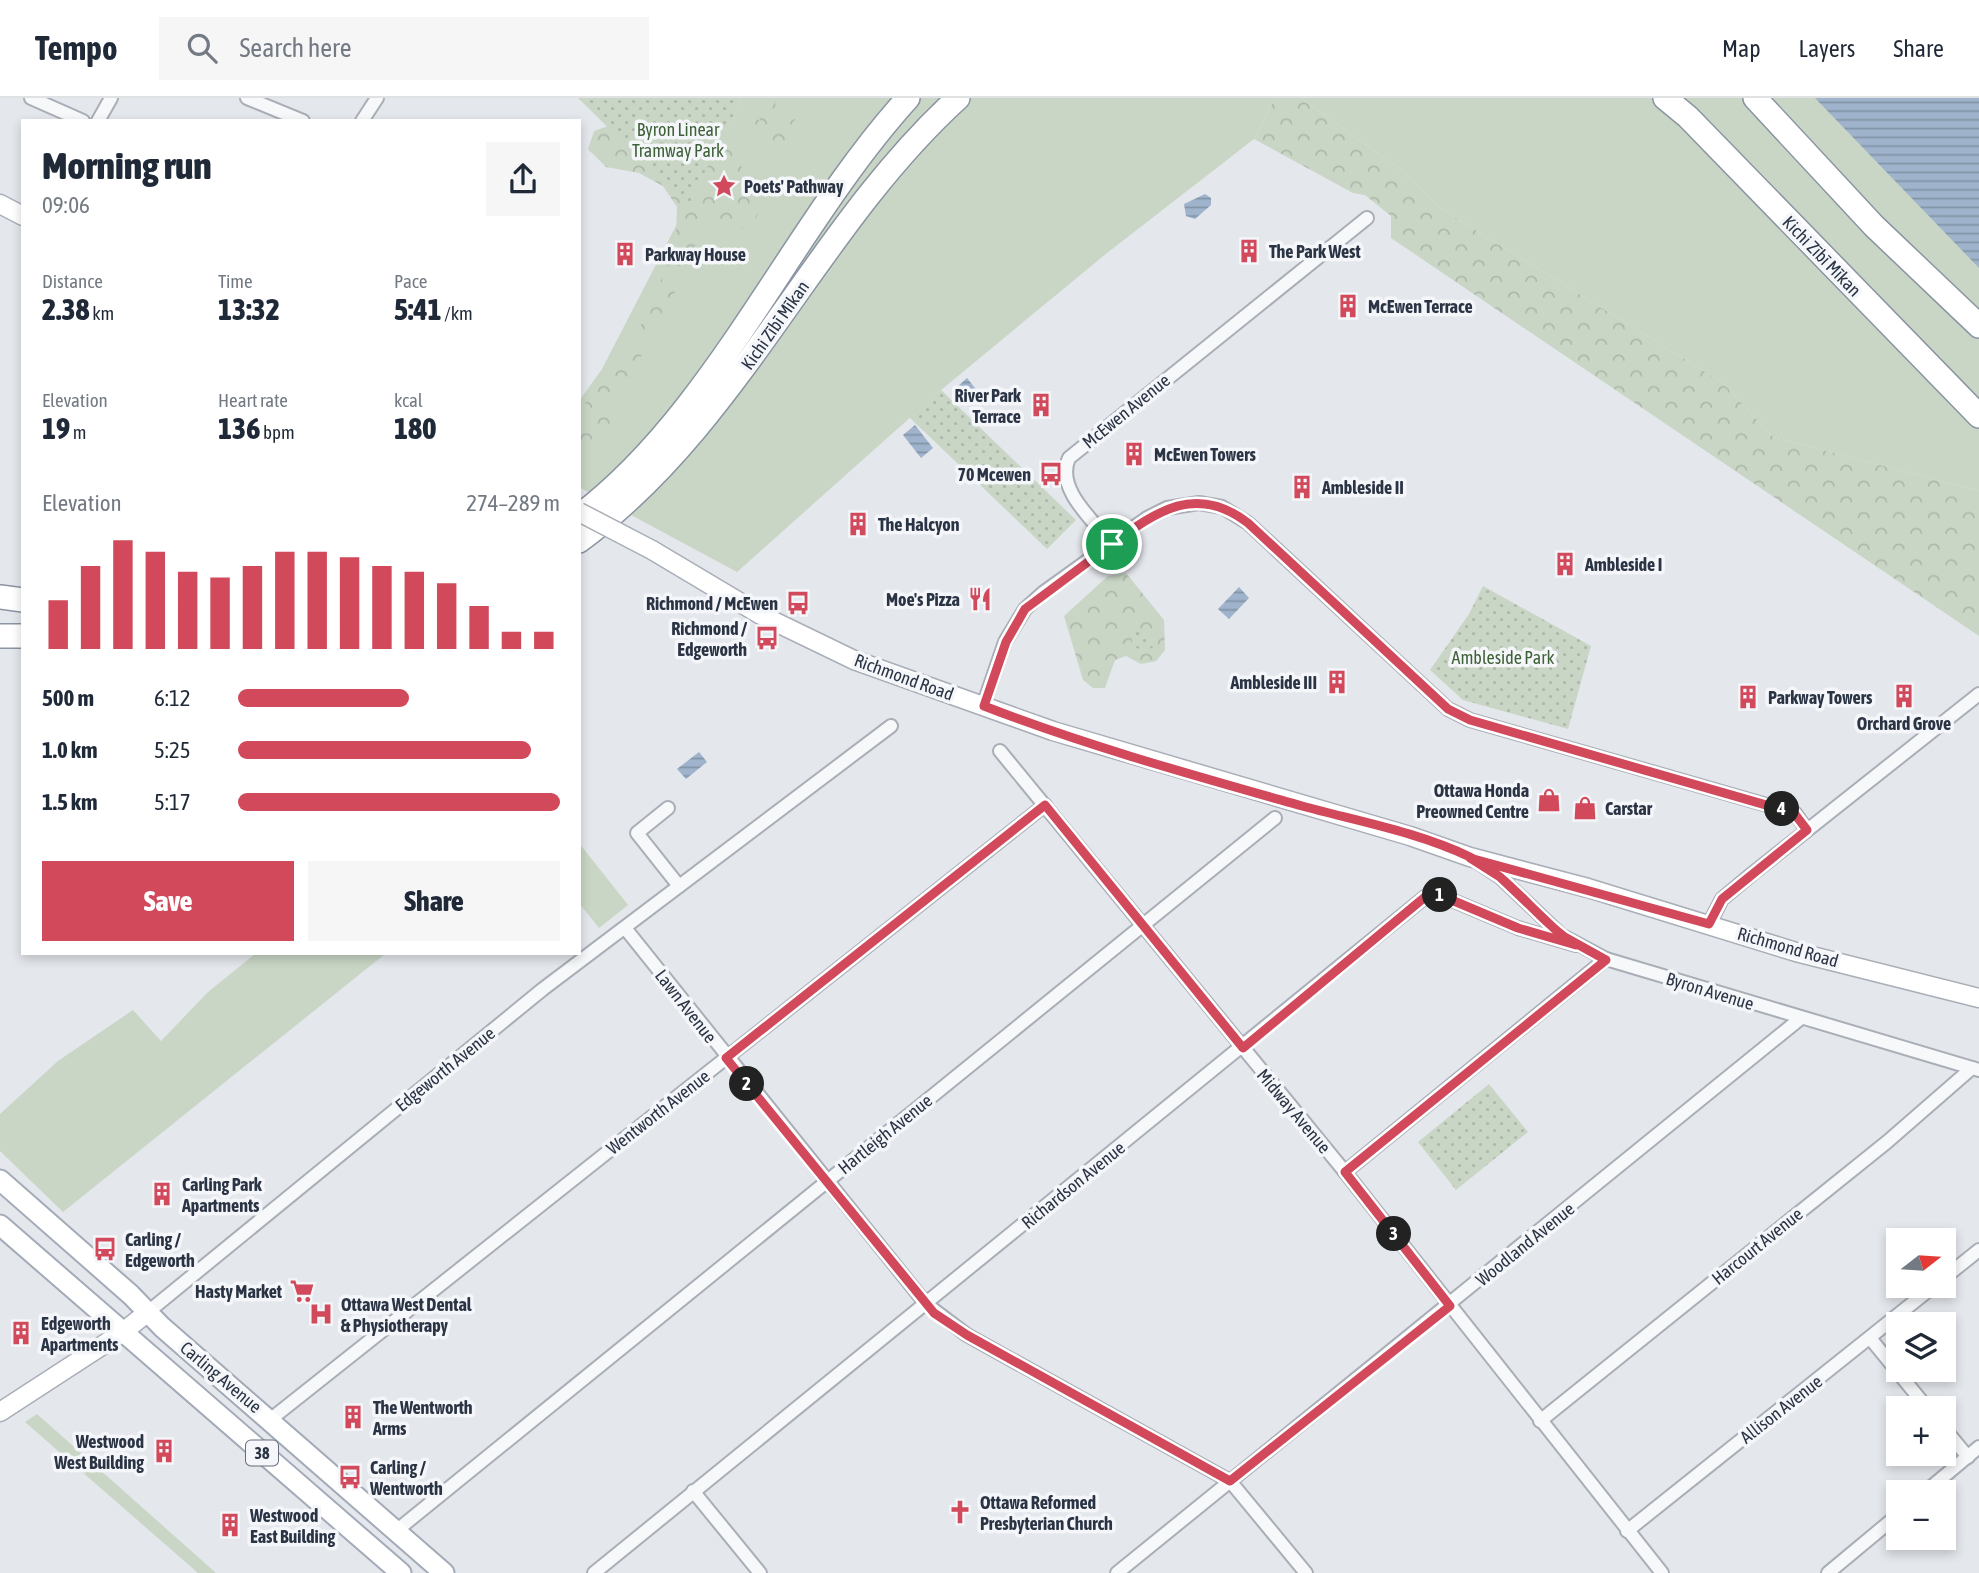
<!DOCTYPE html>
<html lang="en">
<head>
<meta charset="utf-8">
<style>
  body { margin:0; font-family:"Asap Condensed",sans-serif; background:#f6f6f7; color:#1f2937; height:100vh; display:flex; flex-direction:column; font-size:26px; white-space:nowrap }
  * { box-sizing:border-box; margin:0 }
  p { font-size:23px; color:#747a83 }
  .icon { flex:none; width:38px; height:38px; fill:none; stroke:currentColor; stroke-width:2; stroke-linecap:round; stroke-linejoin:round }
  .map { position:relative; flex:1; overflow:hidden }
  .sheet { position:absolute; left:21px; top:21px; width:560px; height:836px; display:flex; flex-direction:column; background:#fff; border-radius:0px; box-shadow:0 4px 10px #0003 }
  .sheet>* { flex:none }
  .needle { width:46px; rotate:73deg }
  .tools { position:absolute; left:1886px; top:1130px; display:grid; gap:14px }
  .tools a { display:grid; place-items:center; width:70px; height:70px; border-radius:0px; background:#fff; box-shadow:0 4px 10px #0003; font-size:35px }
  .pin { position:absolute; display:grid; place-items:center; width:60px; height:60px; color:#fff; margin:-30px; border:4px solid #fff; border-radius:50%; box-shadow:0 2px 7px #0007 }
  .km { position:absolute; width:35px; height:35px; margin:-18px; border-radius:50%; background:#222; color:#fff; font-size:19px; line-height:35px; text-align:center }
  .round { display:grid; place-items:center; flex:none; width:74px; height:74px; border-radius:0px; background:#f6f6f7 }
  .head { display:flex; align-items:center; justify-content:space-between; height:119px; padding:0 21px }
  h1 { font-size:38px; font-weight:800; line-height:52px }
  .metrics { display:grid; grid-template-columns:repeat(3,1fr); gap:10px; height:119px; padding:7px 21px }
  .metrics div { display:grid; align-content:center }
  .metrics b { font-size:30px; font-weight:800 }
  .metrics small { font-size:19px; font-weight:400 }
  .metrics p { font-size:19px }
  .chart { height:196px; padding:14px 21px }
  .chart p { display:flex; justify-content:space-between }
  .chart svg { width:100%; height:126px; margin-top:7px; stroke:#d1495b; stroke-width:6 }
  .cta { display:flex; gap:14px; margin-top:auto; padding:14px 21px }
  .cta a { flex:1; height:80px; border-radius:0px; background:#d1495b; color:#fff; font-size:28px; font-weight:800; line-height:80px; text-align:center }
  .cta a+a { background:#f6f6f7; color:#1f2937 }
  ul { padding:0 21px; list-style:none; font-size:23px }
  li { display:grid; grid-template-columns:112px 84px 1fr; align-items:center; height:52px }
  li i { height:18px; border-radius:9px; background:#d1495b }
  header { display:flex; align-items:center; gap:42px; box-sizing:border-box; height:98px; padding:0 35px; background:#fff; border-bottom:2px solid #e0e1e3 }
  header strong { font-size:33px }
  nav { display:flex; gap:38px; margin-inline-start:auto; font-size:24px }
  .search { width:490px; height:63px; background:#f6f6f7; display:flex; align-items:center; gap:18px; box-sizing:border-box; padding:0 24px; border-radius:0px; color:#747a83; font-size:26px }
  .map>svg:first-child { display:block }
</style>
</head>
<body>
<header>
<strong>Tempo</strong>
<div class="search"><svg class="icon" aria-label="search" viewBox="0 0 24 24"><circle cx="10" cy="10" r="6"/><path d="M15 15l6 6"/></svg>Search here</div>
<nav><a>Map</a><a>Layers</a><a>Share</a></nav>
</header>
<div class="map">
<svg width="1979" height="1475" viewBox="0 0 1979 1475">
  <defs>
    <pattern id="forest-crowns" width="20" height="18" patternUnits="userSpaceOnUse" patternTransform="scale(1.75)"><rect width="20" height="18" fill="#c9d6c5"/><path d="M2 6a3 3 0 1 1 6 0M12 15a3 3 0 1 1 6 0" fill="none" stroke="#adb8ab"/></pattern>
    <pattern id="park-dots" width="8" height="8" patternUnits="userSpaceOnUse" patternTransform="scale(1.75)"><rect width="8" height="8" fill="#c9d6c5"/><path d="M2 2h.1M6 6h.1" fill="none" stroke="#adb8ab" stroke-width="1.8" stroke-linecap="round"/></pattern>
    <pattern id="water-rules" width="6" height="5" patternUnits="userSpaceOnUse" patternTransform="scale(1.75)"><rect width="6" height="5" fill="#9fb4cc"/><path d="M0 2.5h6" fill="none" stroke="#8293a7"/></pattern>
  </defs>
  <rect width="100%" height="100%" fill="#e4e7ec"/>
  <g fill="#c9d6c5">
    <path d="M742 0H1275L1254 41 1107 155 941 292 737 474 579 389V303L602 271Z"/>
    <path d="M1301 0H1821L1979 164V393L1773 339 1723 285 1440 110 1401 72Z"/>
    <path d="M579 745 628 807 599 830 579 805Z"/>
    <path d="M255 856H385L63 1114 0 1053V1016L58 963 133 912 161 943 208 894Z"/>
    <path d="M37 1316 216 1475H198L25 1324Z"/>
  </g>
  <g fill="url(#forest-crowns)">
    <path d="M757 0H778L774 11 778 28 795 21 798 27 780 51 759 45 741 23 745 14 760 23Z"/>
    <path d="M1275 0H1301L1401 72 1440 110 1723 285 1773 339 1979 393V538L1391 140V118L1365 97 1353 95 1254 41Z"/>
    <path d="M611 27C647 29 728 22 748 55L741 68 760 111C748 143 728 132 711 113L704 115 699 139 659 231 619 291 606 339 588 363 579 365V315L616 257 630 243 652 210 676 135 677 109 663 88 639 75 606 69 588 51 594 33Z"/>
    <path d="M1126 475 1164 522 1165 552 1156 563 1141 566 1126 558 1115 562 1105 590H1093L1083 582 1064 518 1108 478Z"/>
  </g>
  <g fill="url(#park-dots)">
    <path d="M578 0H742L688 108Z"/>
    <path d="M941 292 1076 422 1047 451 909 319Z"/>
    <path d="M1483 488 1591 548 1568 631 1463 602 1430 572 1469 516Z"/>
    <path d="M1145 531 1154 541 1156 548 1147 552 1130 549 1133 534Z"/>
    <path d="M1489 986 1528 1034 1456 1092 1418 1044Z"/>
  </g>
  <g fill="url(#water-rules)">
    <path d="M1815 0H1979V170Z"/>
    <path d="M1205 96 1211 100V107L1195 121 1186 118 1184 106Z"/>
    <path d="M967 280 983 300 972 308 957 289Z"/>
    <path d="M915 327 933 350 921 360 903 337Z"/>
    <path d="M1239 489 1249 500 1229 521 1218 511Z"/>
    <path d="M699 654 707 664 686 681 677 671Z"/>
  </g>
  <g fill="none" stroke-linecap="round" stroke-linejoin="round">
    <g stroke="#a9aeb7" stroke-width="16">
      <g id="street">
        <path d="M31 0 83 23"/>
        <path d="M247 0 303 23"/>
        <path d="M98 23 111 0"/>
        <path d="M362 23 377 0"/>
        <path d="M1112 446C1094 423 1055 391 1069 360L1367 120"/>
        <path d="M983 608 1005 544 1025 511 1044 494 1147 420 1167 410 1199 405 1222 409 1248 425 1448 611 1470 622 1795 715 1807 732"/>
        <path d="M1000 653 1345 1074 1662 1475"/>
        <path d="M668 710 637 735 679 788"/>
        <path d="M1479 765 1500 779 1561 837 1606 861 1979 972"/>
        <path d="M1709 826 1722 801 1752 776 1979 596"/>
        <path d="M625 830 926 1206 967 1237 1230 1383 1306 1475"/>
        <path d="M1345 1074 1606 861"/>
        <path d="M1944 1180 1979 1152"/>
        <path d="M148 1214 543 891 891 628"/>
        <path d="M1870 1240 1928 1311"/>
        <path d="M271 1321 1045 707"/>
        <path d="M1540 1323 1887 1044 1972 970"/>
        <path d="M1944 1330 1968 1359"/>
        <path d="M693 1393 760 1475"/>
        <path d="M1924 1395 1979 1349"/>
        <path d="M396 1433 1275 720"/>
        <path d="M1627 1433 1934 1188"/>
        <path d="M594 1475 1425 799 1435 795 1518 830 1576 847"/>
        <path d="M1117 1475 1801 920"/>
        <path d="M1828 1475 1899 1416"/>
      </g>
    </g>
    <g stroke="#a9aeb7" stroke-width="21">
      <g id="secondary">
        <path d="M0 106 23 118"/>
        <path d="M652 452 761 517 854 562 1053 633 1410 738 1470 759 1588 790 1796 854 1979 900"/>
        <path d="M0 1314 123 1234 148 1214"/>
      </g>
    </g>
    <g stroke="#a3abb8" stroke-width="23">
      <g id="primary">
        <path d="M0 1082 131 1197 162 1229 444 1475"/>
        <path d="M0 1127 401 1475"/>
      </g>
    </g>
    <g stroke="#8b94a3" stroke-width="26">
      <g id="highway">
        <path d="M1665 0 1688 19 1979 318"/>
        <path d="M1755 0 1874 128 1979 228"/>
        <path d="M579 418C716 315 793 126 908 0"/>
        <path d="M579 443C740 325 813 132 958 0"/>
        <path d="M0 499 23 502"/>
        <path d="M0 538H23"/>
      </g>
    </g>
    <use href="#street" stroke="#f7f8fa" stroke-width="12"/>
    <use href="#secondary" stroke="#fff" stroke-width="18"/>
    <use href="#primary" stroke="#fff" stroke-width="19"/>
    <use href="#highway" stroke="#fff" stroke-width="23"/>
    <g stroke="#a9aeb7" stroke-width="21" stroke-linecap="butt">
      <path id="secondary-bridge" d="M579 414 652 452"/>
    </g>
    <use href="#secondary-bridge" stroke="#fff" stroke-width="18"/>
  </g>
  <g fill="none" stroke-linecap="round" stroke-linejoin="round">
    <g stroke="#fff" stroke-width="14">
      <path id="route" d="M1112 446 1025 511 1006 544 984 608C1087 648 1196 678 1302 708 1357 723 1418 734 1470 759 1512 780 1537 822 1576 847L1518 830 1435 795 1425 799 1243 950 1045 707 726 960 934 1215 967 1237 1230 1383 1450 1208 1345 1074 1606 862 1561 837 1500 779 1470 760 1709 826 1722 801 1807 732 1794 715 1470 622 1448 611 1248 425C1196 385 1157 413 1112 446"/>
    </g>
    <use href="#route" stroke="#d1495b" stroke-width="9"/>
  </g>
  <defs>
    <g id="sight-bare" transform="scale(1.89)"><path d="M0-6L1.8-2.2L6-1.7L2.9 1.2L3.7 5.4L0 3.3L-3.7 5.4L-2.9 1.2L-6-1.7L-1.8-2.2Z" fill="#d1495b" stroke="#f4f6f9" stroke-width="2.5" paint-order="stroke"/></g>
    <g id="building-bare" transform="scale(1.89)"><path d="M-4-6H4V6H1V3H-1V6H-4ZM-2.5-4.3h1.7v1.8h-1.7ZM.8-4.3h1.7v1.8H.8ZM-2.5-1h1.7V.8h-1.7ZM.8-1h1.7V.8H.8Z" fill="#d1495b" stroke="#f4f6f9" stroke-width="2.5" paint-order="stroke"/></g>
    <g id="bus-bare" transform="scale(1.89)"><path d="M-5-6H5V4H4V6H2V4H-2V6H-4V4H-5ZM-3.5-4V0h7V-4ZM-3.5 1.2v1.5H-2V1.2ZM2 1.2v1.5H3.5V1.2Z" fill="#d1495b" stroke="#f4f6f9" stroke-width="2.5" paint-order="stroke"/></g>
    <g id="restaurant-bare" transform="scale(1.89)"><path d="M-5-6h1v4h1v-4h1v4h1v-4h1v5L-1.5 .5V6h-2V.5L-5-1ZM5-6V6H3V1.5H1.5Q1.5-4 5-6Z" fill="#d1495b" stroke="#f4f6f9" stroke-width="2.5" paint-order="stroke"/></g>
    <g id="shop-bare" transform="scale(1.89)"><path d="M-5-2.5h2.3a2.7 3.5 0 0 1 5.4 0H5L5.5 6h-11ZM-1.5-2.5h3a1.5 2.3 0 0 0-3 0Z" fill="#d1495b" stroke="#f4f6f9" stroke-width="2.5" paint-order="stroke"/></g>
    <g id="supermarket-bare" transform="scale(1.89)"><path d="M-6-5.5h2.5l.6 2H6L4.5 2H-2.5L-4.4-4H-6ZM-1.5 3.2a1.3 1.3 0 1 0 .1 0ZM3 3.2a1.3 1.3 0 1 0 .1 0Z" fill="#d1495b" stroke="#f4f6f9" stroke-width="2.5" paint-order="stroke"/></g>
    <g id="hospital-bare" transform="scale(1.89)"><path d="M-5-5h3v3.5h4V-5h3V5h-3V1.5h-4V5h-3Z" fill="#d1495b" stroke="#f4f6f9" stroke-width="2.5" paint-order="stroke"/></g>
    <g id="church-bare" transform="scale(1.89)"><path d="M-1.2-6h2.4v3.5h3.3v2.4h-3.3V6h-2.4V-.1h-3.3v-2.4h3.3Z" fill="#d1495b" stroke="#f4f6f9" stroke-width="2.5" paint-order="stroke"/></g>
  </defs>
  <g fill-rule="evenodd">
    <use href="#sight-bare" x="724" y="88"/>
    <use href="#building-bare" x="1249" y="153"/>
    <use href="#building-bare" x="625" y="156"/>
    <use href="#building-bare" x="1348" y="208"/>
    <use href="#building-bare" x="1041" y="307"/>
    <use href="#building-bare" x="1134" y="356"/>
    <use href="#bus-bare" x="1051" y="376"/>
    <use href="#building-bare" x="1302" y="389"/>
    <use href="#building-bare" x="858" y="426"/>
    <use href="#building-bare" x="1565" y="466"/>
    <use href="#restaurant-bare" x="980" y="501"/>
    <use href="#bus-bare" x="798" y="505"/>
    <use href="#bus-bare" x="767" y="540"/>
    <use href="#building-bare" x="1337" y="584"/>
    <use href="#building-bare" x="1904" y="598"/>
    <use href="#building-bare" x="1748" y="599"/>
    <use href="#shop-bare" x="1549" y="702"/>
    <use href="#shop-bare" x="1585" y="710"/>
    <use href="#building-bare" x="162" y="1096"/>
    <use href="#bus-bare" x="105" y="1151"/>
    <use href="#supermarket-bare" x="302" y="1193"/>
    <use href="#hospital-bare" x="321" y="1216"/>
    <use href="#building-bare" x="21" y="1235"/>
    <use href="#building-bare" x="353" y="1319"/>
    <use href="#building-bare" x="164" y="1353"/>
    <use href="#bus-bare" x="350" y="1379"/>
    <use href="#church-bare" x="960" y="1414"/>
    <use href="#building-bare" x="230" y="1427"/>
  </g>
  <g text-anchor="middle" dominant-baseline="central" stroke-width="7" stroke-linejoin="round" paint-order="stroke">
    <rect fill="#f4f6f9" stroke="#676e7b" stroke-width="2" x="246" y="1342.5" width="32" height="25" rx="5"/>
    <g font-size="16" font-weight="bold" fill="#2b3445">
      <text x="262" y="1355">38</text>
    </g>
    <g font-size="18" fill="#3f6138" stroke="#f4f6f9">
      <text x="678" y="31">Byron Linear<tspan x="678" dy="21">Tramway Park</tspan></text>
      <text x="1503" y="559">Ambleside Park</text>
    </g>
    <g font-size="18" font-weight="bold" fill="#2b3445" stroke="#f4f6f9" text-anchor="start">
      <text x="744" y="88">Poets' Pathway</text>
      <text x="1269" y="153">The Park West</text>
      <text x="645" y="156">Parkway House</text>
      <text x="1368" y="208">McEwen Terrace</text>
      <text x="1021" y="297" text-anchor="end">River Park<tspan x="1021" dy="21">Terrace</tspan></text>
      <text x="1154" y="356">McEwen Towers</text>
      <text x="1031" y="376" text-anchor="end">70 Mcewen</text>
      <text x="1322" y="389">Ambleside II</text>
      <text x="878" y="426">The Halcyon</text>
      <text x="1585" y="466">Ambleside I</text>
      <text x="960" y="501" text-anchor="end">Moe's Pizza</text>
      <text x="778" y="505" text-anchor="end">Richmond / McEwen</text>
      <text x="747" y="530" text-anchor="end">Richmond /<tspan x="747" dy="21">Edgeworth</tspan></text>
      <text x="1317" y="584" text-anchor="end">Ambleside III</text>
      <text x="1768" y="599">Parkway Towers</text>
      <text x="1904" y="625" text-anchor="middle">Orchard Grove</text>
      <text x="1529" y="692" text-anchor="end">Ottawa Honda<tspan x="1529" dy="21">Preowned Centre</tspan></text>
      <text x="1605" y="710">Carstar</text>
      <text x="182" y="1086">Carling Park<tspan x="182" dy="21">Apartments</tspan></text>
      <text x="125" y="1141">Carling /<tspan x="125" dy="21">Edgeworth</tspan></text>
      <text x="282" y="1193" text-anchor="end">Hasty Market</text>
      <text x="341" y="1206">Ottawa West Dental<tspan x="341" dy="21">&amp; Physiotherapy</tspan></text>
      <text x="41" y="1225">Edgeworth<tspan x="41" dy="21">Apartments</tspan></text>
      <text x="373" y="1309">The Wentworth<tspan x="373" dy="21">Arms</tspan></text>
      <text x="144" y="1343" text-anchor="end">Westwood<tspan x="144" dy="21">West Building</tspan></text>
      <text x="370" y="1369">Carling /<tspan x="370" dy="21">Wentworth</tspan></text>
      <text x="980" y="1404">Ottawa Reformed<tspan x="980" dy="21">Presbyterian Church</tspan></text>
      <text x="250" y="1417">Westwood<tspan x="250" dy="21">East Building</tspan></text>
    </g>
    <g font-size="18" fill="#2b3445" stroke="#f4f6f9">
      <text transform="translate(1822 158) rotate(46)">Kichi Zībī Mīkan</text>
      <text transform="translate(775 227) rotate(-55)">Kichi Zībī Mīkan</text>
      <text transform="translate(1126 313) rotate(-39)">McEwen Avenue</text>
      <text transform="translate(904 579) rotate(20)">Richmond Road</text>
      <text transform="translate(1788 849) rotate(16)">Richmond Road</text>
      <text transform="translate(1710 893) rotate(17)">Byron Avenue</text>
      <text transform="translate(686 908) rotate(52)">Lawn Avenue</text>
      <text transform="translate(445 971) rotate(-39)">Edgeworth Avenue</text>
      <text transform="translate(1294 1013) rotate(50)">Midway Avenue</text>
      <text transform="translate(658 1014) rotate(-38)">Wentworth Avenue</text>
      <text transform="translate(885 1036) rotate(-39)">Hartleigh Avenue</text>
      <text transform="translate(1073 1087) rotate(-39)">Richardson Avenue</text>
      <text transform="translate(1525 1146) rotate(-39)">Woodland Avenue</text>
      <text transform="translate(1757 1148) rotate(-39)">Harcourt Avenue</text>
      <text transform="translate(221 1279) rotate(40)">Carling Avenue</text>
      <text transform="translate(1781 1311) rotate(-38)">Allison Avenue</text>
    </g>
  </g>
</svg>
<div class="tools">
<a><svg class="needle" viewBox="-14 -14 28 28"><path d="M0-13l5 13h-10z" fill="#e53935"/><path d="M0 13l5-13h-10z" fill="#747a83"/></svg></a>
<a><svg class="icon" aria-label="layers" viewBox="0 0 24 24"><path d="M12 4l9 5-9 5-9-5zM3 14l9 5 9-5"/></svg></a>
<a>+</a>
<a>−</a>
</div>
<div class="pin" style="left:1112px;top:446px;background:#1e9e55"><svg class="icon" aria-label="arrive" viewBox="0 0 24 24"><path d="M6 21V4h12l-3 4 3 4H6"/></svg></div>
<b class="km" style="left:1440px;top:797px">1</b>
<b class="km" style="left:747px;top:986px">2</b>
<b class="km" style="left:1394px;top:1136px">3</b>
<b class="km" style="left:1782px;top:711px">4</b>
<section class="sheet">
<div class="head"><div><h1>Morning run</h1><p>09:06</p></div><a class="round"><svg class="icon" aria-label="share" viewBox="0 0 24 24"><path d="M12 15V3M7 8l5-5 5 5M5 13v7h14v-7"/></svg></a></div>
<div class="metrics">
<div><p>Distance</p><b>2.38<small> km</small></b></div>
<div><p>Time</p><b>13:32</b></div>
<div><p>Pace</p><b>5:41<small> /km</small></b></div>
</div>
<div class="metrics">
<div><p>Elevation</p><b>19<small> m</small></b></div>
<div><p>Heart rate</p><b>136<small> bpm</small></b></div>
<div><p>kcal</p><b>180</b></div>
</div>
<div class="chart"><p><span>Elevation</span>274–289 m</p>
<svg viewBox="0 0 160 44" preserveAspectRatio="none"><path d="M5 44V27M15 44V15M25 44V6M35 44V10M45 44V17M55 44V19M65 44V15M75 44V10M85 44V10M95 44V12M105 44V15M115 44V17M125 44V21M135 44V29M145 44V38M155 44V38"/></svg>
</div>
<ul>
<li><b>500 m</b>6:12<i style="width:53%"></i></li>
<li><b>1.0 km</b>5:25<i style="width:91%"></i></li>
<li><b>1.5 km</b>5:17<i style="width:100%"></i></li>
</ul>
<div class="cta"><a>Save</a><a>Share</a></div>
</section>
</div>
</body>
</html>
